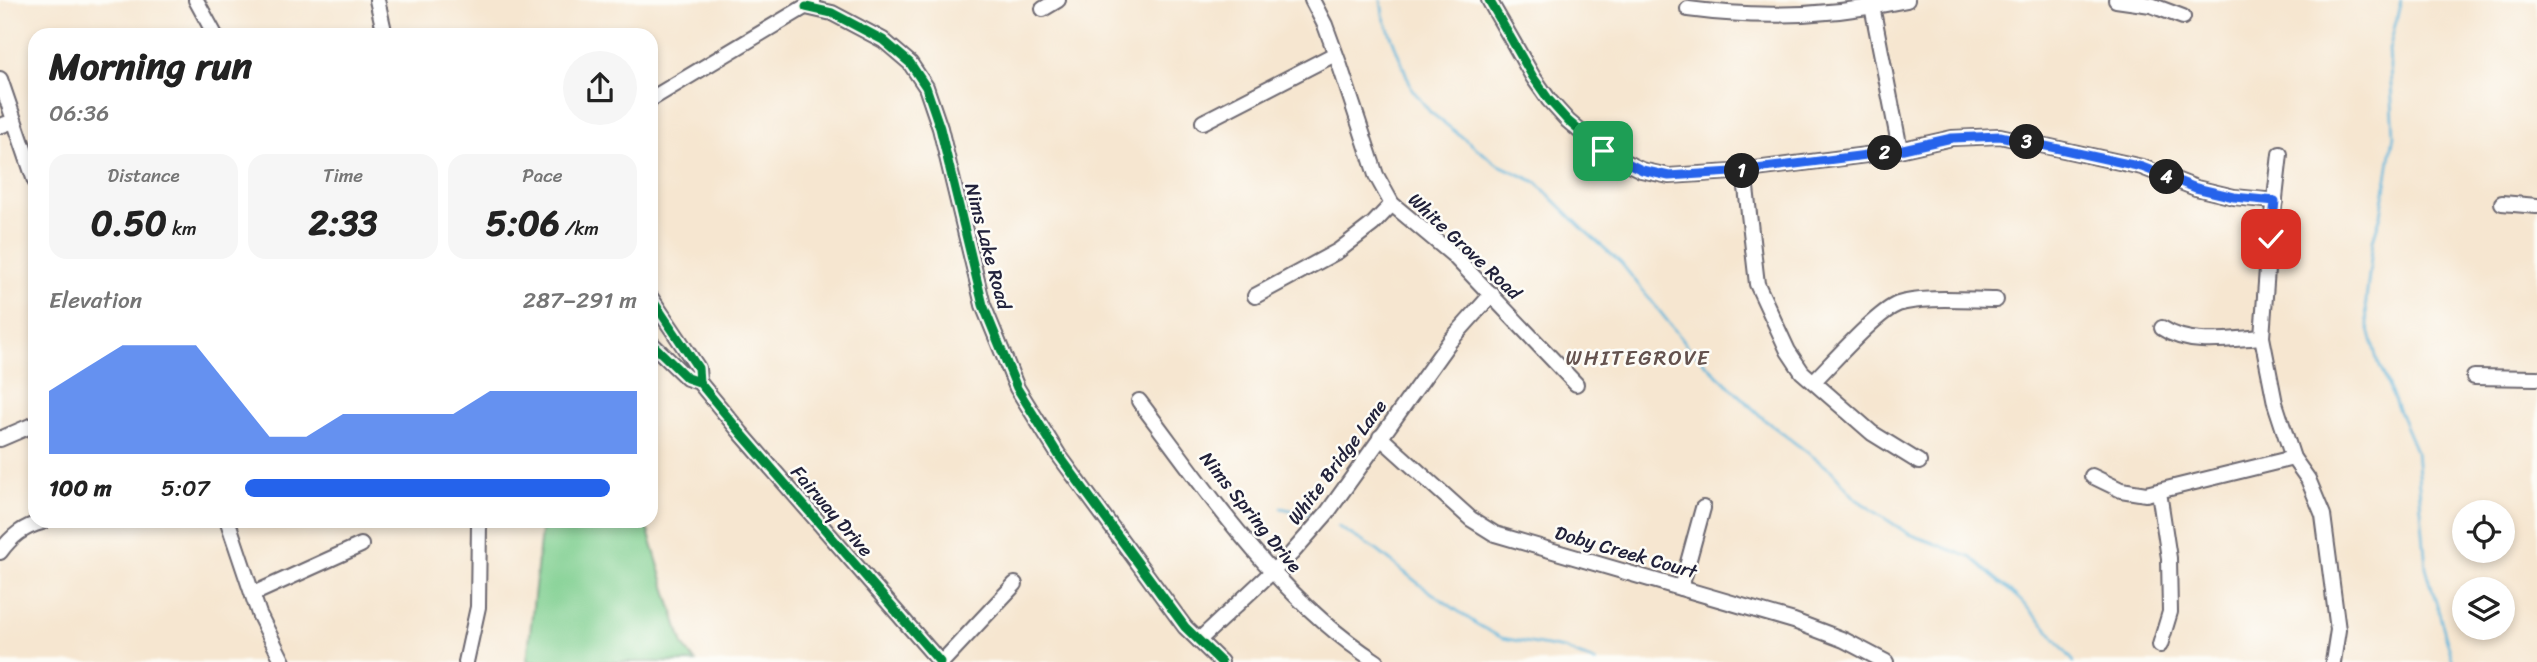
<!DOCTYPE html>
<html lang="en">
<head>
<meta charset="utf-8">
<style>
  body { margin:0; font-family:Sriracha,sans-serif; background:#f6f6f6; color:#222; height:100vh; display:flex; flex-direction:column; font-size:26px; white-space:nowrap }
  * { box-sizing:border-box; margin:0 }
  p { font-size:23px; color:#767676 }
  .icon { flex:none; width:38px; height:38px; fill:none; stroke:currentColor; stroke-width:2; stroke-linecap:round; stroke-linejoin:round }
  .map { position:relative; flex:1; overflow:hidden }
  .side { position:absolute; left:28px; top:28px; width:630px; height:500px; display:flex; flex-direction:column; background:#fff; border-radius:21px; box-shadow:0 4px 10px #0003 }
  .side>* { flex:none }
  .tools { position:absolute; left:2452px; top:500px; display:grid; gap:14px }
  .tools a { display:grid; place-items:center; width:63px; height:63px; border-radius:50%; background:#fff; box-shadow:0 4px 10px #0003; font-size:35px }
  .pin { position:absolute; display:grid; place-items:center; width:60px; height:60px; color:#fff; margin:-30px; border-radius:14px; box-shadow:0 4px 10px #0006 }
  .km { position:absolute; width:35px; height:35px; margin:-18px; border-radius:50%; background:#222; color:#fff; font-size:19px; line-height:35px; text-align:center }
  .round { display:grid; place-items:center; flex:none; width:74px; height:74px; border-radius:37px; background:#f6f6f6 }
  .headline { display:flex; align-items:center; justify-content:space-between; height:119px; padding:0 21px }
  h1 { font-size:38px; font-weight:800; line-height:52px }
  .metrics { display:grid; grid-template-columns:repeat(3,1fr); gap:10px; height:119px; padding:7px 21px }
  .metrics div { display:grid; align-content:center; border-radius:18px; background:#f6f6f6; text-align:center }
  .metrics b { font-size:35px; font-weight:800 }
  .metrics small { font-size:19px; font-weight:400 }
  .metrics p { font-size:19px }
  .chart { height:196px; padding:14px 21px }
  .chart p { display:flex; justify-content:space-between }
  .chart svg { width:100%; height:126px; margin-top:7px; fill:#2563eb; opacity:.7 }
  ul { padding:0 21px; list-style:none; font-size:23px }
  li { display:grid; grid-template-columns:112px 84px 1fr; align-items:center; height:52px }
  li i { height:18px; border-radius:9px; background:#2563eb }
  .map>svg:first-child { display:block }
</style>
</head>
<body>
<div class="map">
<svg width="2537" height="662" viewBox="0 0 2537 662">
  <rect width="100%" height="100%" fill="#fdfcf7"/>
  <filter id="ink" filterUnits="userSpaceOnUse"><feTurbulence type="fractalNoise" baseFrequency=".0143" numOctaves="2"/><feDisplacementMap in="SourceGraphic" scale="14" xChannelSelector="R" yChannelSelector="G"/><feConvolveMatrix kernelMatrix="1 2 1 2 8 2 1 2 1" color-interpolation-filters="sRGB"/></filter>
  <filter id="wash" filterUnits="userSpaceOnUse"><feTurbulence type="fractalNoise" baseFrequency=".00686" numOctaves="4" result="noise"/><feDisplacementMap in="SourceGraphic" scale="28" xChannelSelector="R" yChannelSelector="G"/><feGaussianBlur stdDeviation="1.57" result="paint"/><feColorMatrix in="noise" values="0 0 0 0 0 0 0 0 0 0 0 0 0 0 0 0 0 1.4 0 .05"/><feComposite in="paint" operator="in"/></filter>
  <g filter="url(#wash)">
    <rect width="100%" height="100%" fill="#f6e6d0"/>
    <path fill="#7fcf90" stroke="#507866" stroke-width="2" d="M542 522H639L648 531 683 645 696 662H527Z"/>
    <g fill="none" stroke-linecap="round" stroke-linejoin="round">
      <g stroke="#5eb4da" stroke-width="2.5">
        <path d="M1381 0 1383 15 1412 89 1430 112 1497 164 1536 182 1583 229 1621 263 1689 348 1766 421 1832 471 1856 499 1907 533 1972 558 2018 598 2046 627 2074 662"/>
        <path d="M2401 0 2389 50 2394 135 2381 215 2373 240 2366 301 2367 322 2377 360 2416 451 2426 567 2453 662"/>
        <path d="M1281 508 1315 515"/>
        <path d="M1337 526 1378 551 1419 584 1478 625 1502 638 1564 649 1596 662"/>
      </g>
    </g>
  </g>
  <g filter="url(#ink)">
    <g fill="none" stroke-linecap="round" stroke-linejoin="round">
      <g stroke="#6c676f" stroke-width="18">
        <g id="minor">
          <path d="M196 0 215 35"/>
          <path d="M377 0 385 35"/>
          <path d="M1312 0 1325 25 1340 66 1376 175 1392 204 1452 254 1576 384"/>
          <path d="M1489 0 1533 77 1549 100 1568 121 1603 151 1641 170 1669 176 1732 172 1890 152 1952 138 2000 136 2142 167 2196 188 2234 197 2275 201"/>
          <path d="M2116 0 2151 5 2183 17"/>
          <path d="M1871 1 1900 149"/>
          <path d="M806 7 832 13 883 40 910 63 926 87 940 128 983 305 1017 388 1058 454 1185 627 1221 662"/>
          <path d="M1043 9 1058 0"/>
          <path d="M1688 9C1762 19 1834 16 1907 0"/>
          <path d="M0 79 35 181"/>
          <path d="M651 99 813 2"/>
          <path d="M1203 122 1335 54"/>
          <path d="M0 126 14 121"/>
          <path d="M2280 154 2267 269 2262 337 2275 403 2293 458 2308 479 2323 515 2338 630 2333 662"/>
          <path d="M1744 170 1757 284 1788 351 1802 372 1872 433 1919 462"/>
          <path d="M2502 203 2537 206"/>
          <path d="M1255 296 1338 251 1373 224 1392 204"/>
          <path d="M651 298 698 368 699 382"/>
          <path d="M2162 328C2190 347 2230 339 2262 337"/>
          <path d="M651 343 687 378 699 382 741 433 940 662"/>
          <path d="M2474 377 2537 378"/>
          <path d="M1814 381C1832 363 1877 312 1898 304 1921 296 1970 300 1996 300"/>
          <path d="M1139 401C1208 492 1279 600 1377 662"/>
          <path d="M1380 437 1471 519 1495 534 1794 621 1844 640 1886 662"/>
          <path d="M0 439 35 424"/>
          <path d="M2092 476 2121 490 2146 494 2293 458"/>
          <path d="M2159 492 2169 558 2170 612 2160 645"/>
          <path d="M228 522 259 614 283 662"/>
          <path d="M0 552C12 536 23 527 42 522"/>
          <path d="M1681 588 1703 508"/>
          <path d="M253 594 361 545"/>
          <path d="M1199 640 1292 553 1327 513 1450 341 1492 294"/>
          <path d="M466 662 478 607 479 522"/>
          <path d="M942 662 1015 584"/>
        </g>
      </g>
      <use href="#minor" stroke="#fff" stroke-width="14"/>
      <g stroke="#fdfcf7" stroke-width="13">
        <g id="cycleway">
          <path d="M1489 0 1533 77 1549 100 1568 121 1603 151 1641 170 1669 176 1732 172 1890 152 1952 138 2000 136 2142 167 2196 188 2234 197 2275 201"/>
          <path d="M806 7 832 13 883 40 910 63 926 87 940 128 983 305 1017 388 1058 454 1185 627 1221 662"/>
          <path d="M651 298 698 368 699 382"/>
          <path d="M651 343 687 378 699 382 741 433 940 662"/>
        </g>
      </g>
      <use href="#cycleway" stroke="#00873e" stroke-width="9"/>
    </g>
  </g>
  <g fill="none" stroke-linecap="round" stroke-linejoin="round" filter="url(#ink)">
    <g stroke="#fff" stroke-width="14">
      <path id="route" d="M1603 151 1642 170 1669 176 1732 172 1890 152 1952 138 2000 136 2142 167 2196 188 2234 197 2275 201 2271 239"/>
    </g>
    <use href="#route" stroke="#2563eb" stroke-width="9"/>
  </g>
  <g text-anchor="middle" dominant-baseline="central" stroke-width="5" stroke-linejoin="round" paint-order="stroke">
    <g font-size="19" fill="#22223b" stroke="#fdfcf7">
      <text transform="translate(988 246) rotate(75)">Nims Lake Road</text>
      <text transform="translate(1465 246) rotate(43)">White Grove Road</text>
      <text transform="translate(1337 462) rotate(-53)">White Bridge Lane</text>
      <text transform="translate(832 511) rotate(49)">Fairway Drive</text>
      <text transform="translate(1251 512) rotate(51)">Nims Spring Drive</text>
      <text transform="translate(1626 552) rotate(16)">Doby Creek Court</text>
    </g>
    <g font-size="21" letter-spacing="2" fill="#64524e" stroke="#fdfcf7">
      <text x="1638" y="358">WHITEGROVE</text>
    </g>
  </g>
</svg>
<div class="tools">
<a><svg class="icon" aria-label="locate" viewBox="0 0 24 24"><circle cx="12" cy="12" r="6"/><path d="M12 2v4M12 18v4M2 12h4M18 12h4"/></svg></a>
<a><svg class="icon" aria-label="layers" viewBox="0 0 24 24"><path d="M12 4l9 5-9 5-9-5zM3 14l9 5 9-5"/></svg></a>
</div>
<div class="pin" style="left:1603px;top:151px;background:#1e9e55"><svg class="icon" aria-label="arrive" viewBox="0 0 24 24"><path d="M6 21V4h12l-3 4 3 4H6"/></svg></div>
<div class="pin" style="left:2271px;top:239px;background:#d93025"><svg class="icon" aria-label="check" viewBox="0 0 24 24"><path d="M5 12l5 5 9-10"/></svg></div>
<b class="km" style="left:1742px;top:171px">1</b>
<b class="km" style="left:1885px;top:153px">2</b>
<b class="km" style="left:2027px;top:142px">3</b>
<b class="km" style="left:2167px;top:177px">4</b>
<section class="side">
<div class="headline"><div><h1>Morning run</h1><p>06:36</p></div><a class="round"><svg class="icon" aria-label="share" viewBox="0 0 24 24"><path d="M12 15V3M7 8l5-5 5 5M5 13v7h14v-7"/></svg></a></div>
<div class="metrics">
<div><p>Distance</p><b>0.50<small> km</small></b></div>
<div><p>Time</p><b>2:33</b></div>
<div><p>Pace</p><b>5:06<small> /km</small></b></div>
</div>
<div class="chart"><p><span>Elevation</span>287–291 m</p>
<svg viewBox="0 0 160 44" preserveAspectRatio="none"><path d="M0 44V22L10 14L20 6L30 6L40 6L50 22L60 38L70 38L80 30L90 30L100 30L110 30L120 22L130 22L140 22L150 22L160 22V44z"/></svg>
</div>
<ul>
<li><b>100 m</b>5:07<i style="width:93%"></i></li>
</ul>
</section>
</div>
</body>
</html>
